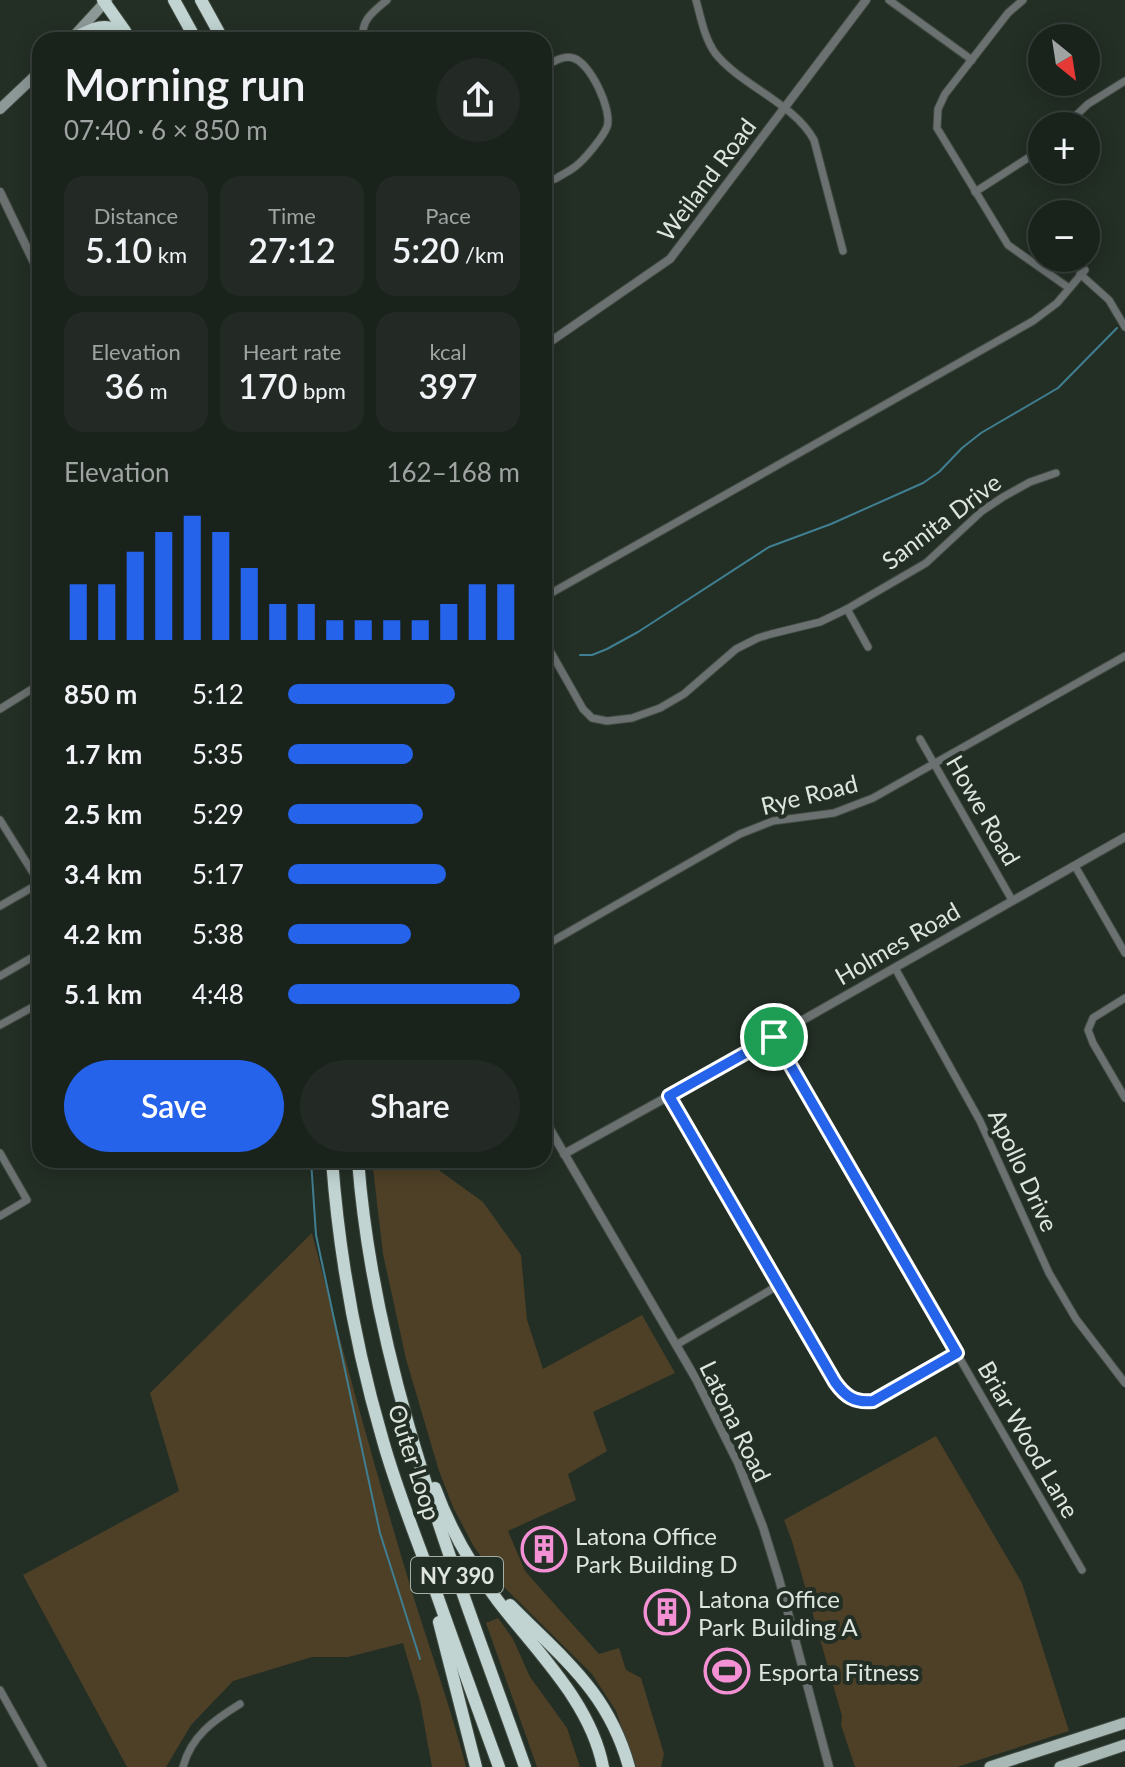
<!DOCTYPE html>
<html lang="en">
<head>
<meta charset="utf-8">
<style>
  body { margin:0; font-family:Lato,sans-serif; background:#232a25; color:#f1f3f6; height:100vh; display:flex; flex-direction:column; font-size:30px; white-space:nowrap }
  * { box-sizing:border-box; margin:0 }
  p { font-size:26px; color:#9fa4a3 }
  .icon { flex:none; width:44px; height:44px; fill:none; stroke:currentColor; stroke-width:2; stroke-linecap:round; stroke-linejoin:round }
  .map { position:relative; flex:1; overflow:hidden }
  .side { position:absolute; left:32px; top:32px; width:520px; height:1136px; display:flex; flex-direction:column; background:#1a221c; border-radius:24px; box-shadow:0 4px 20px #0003,0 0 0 2px #383f3b }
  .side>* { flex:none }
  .needle { width:52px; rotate:150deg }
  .fabs { position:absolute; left:1028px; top:24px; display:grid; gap:16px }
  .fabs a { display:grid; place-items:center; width:72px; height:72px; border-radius:50%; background:#1a221c; box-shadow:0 4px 20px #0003,0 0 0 2px #383f3b; font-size:40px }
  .pin { position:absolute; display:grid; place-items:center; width:68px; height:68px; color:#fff; margin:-34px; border:4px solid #fff; border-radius:50%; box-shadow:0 2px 8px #0007 }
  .round { display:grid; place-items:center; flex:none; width:84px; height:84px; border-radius:42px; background:#232a25 }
  .summary { display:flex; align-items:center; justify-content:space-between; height:136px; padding:0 32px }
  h1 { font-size:44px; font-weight:600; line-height:60px }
  .metrics { display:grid; grid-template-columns:repeat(3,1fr); gap:12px; height:136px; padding:8px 32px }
  .metrics div { display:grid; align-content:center; border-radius:20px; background:#232a25; text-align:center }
  .metrics b { font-size:34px; font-weight:600 }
  .metrics small { font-size:22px; font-weight:400 }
  .metrics p { font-size:22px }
  .chart { height:224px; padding:16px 32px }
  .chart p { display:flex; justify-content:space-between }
  .chart svg { width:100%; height:144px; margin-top:8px; stroke:#2563eb; stroke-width:6 }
  .primary-button { display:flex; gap:16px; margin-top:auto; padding:16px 32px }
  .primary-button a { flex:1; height:92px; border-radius:48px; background:#2563eb; color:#fff; font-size:32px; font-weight:600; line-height:92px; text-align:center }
  .primary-button a+a { background:#232a25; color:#f1f3f6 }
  ul { padding:0 32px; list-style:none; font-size:26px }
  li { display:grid; grid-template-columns:128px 96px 1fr; align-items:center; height:60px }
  li i { height:20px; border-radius:10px; background:#2563eb }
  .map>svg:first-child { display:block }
</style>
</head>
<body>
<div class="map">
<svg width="1125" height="1767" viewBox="0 0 1125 1767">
  <rect width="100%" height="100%" fill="#232e25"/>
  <g fill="#4e4027">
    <path d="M372 1160H435L440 1171 483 1202 521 1255 527 1320 543 1369 642 1315 675 1373 593 1412 607 1451 568 1474 576 1500 508 1531 525 1571 599 1654 619 1648 626 1670 641 1678 664 1754 661 1767H635L616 1711 592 1674 505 1588 474 1547 453 1507 439 1471 406 1359 383 1254Z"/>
    <path d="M312 1233C343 1353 376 1473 412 1592 430 1650 451 1708 466 1767H432L420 1701 403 1643 348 1657H312L233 1681 191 1725 166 1767H127L23 1575 179 1491 150 1393Z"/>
    <path d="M936 1436 1022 1583 1069 1731 957 1767H855L841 1725 842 1716 792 1541 784 1520Z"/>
    <path d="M498 1618 513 1639 530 1677 567 1728 580 1767H537L486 1623Z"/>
  </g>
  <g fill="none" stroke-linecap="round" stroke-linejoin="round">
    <g stroke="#3f7f91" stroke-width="2">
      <path d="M580 655H592L607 649 638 632 769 547 831 524 923 483 939 472 962 448 981 433 1058 388 1117 328"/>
      <path d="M311 1160 316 1235 380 1533 420 1659"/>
    </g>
    <g stroke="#414b43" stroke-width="9">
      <g id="minor">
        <path d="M696 0C701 18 704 37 715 53 740 85 794 103 814 140L843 251"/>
        <path d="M889 0 972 60"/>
        <path d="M1023 0 1008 13 945 94 938 109 937 128 1008 245 1069 288"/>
        <path d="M364 40C359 21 374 11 387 0"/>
        <path d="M544 67C553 62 563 55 573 58 590 62 613 111 607 127 603 137 585 159 576 166 570 171 561 175 555 179"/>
        <path d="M1065 126 1088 104 1125 81"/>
        <path d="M975 192 1042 149"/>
        <path d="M1080 274 1109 300 1125 327"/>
        <path d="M544 599 553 592 1033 321 1057 303 1085 270"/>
        <path d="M847 609 868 647"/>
        <path d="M544 640 583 709 592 718 607 721 632 718 660 708 684 694 736 649 758 638 771 634 820 622 847 609 926 563 982 511 1003 497 1030 482 1056 473"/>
        <path d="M0 709 40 684"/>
        <path d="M920 739 1012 900"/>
        <path d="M0 820 40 884"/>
        <path d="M1075 866 1125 953"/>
        <path d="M0 906 40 883"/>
        <path d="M544 946 740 834 773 821 834 813 873 798 1125 656"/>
        <path d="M895 968 980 1121 1049 1273 1076 1319 1125 1383"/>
        <path d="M0 976 40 953"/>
        <path d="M1125 998 1093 1018 1088 1030 1093 1043 1125 1098"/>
        <path d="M0 1025 40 1003"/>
        <path d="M774 1037 1082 1570"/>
        <path d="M669 1096 835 1382C845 1396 854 1403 873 1401L957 1353"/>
        <path d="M0 1153 27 1200 0 1216"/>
        <path d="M676 1345 779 1285"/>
        <path d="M0 1690 43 1767"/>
        <path d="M183 1767C191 1736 214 1720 240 1704"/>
      </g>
    </g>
    <g stroke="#414b43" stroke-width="10">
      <g id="tertiary">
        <path d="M0 192 40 275"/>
        <path d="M544 346 670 259 866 0"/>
        <path d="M544 1119 696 1379 738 1463 763 1527 779 1579 829 1767"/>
        <path d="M564 1154 669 1096 1125 837"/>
      </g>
    </g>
    <g stroke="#414b43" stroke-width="12">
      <g id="secondary">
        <path d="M73 37 107 0"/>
        <path d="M0 109 40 71"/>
      </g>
    </g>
    <g stroke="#414b43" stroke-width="13">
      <g id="primary">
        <path d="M990 1767 1125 1723"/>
        <path d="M1060 1767 1125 1745"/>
      </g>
    </g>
    <g stroke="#414b43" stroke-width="14">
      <g id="motorway">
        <path d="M103 0 125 31"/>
        <path d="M174 0 196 40"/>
        <path d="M201 0 223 40"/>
        <path d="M71 40C93 28 104 21 127 34"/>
        <path d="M332 1160C339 1255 356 1349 383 1441 396 1487 414 1533 431 1578 453 1641 476 1704 499 1767"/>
        <path d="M358 1160C374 1372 455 1569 525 1767"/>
        <path d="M435 1488C450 1529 472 1567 498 1601 537 1652 591 1703 603 1767"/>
        <path d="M510 1605C562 1658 608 1691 629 1767"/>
        <path d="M439 1622 476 1767"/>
      </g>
    </g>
    <use href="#minor" stroke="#6a7170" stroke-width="7"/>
    <use href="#tertiary" stroke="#6a7170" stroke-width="8"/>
    <use href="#secondary" stroke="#8d9997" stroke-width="10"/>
    <use href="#primary" stroke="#a8b8b5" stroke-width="11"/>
    <use href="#motorway" stroke="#c1d4d1" stroke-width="12"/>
  </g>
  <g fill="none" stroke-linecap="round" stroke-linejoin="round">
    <g stroke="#fff" stroke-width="16">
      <path id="route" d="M774 1037 957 1353 873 1401C854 1403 845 1396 835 1382L669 1096Z"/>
    </g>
    <use href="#route" stroke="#2563eb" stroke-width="10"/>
  </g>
  <defs>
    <g id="building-ring" transform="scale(2.3)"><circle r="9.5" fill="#232e25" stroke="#f491d4" stroke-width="1.5"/><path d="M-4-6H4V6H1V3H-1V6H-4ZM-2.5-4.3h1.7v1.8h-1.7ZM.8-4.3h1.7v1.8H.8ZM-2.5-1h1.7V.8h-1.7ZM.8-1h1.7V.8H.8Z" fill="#f491d4"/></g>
    <g id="stadium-ring" transform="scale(2.3)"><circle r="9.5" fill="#232e25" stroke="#f491d4" stroke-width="1.5"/><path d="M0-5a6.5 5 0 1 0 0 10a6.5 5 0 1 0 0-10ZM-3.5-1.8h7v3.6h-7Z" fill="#f491d4"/></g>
  </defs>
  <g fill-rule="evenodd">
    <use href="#building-ring" x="544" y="1549"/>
    <use href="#building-ring" x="667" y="1612"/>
    <use href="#stadium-ring" x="727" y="1671"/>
  </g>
  <g text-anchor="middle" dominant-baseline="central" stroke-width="8" stroke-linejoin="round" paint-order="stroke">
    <rect fill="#232e25" stroke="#a6aea7" stroke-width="2" x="411" y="1557" width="92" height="36" rx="6"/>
    <g font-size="22" font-weight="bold" fill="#dee5df">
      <text x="457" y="1575">NY 390</text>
    </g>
    <g font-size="24" fill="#dee5df" stroke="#232e25">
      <text transform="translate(706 179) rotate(-53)">Weiland Road</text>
      <text transform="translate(941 521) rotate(-37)">Sannita Drive</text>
      <text transform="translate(809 794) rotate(-14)">Rye Road</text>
      <text transform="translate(984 810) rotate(60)">Howe Road</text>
      <text transform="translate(897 943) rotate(-30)">Holmes Road</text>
      <text transform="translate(1024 1170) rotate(65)">Apollo Drive</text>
      <text transform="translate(736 1421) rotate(64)">Latona Road</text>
      <text transform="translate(1029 1439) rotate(60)">Briar Wood Lane</text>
      <text transform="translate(415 1462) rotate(72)">Outer Loop</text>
    </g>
    <g font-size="24" fill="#dee5df" stroke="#232e25" text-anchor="start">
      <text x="575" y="1535">Latona Office<tspan x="575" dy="28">Park Building D</tspan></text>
      <text x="698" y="1598">Latona Office<tspan x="698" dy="28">Park Building A</tspan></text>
      <text x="758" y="1671">Esporta Fitness</text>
    </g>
  </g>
</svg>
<div class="fabs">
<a><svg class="needle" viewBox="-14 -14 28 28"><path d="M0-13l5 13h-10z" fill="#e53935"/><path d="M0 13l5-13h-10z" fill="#9fa4a3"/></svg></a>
<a>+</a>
<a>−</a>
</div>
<div class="pin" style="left:774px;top:1037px;background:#1e9e55"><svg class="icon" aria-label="arrive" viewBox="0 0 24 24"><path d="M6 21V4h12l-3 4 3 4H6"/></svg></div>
<section class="side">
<div class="summary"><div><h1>Morning run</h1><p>07:40 · 6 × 850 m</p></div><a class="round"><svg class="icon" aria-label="share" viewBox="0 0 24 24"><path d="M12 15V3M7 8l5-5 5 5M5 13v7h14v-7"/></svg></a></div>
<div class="metrics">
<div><p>Distance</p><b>5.10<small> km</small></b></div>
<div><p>Time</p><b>27:12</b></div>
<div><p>Pace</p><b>5:20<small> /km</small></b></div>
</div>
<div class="metrics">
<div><p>Elevation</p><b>36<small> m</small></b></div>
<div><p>Heart rate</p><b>170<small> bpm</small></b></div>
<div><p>kcal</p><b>397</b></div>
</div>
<div class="chart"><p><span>Elevation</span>162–168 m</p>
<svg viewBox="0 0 160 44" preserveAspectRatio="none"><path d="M5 44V27M15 44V27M25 44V17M35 44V11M45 44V6M55 44V11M65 44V22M75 44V33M85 44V33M95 44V38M105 44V38M115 44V38M125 44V38M135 44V33M145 44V27M155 44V27"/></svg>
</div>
<ul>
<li><b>850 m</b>5:12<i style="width:72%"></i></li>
<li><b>1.7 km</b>5:35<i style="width:54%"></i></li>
<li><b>2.5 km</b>5:29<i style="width:58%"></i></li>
<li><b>3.4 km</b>5:17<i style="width:68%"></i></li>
<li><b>4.2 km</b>5:38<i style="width:53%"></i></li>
<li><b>5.1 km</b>4:48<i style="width:100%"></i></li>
</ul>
<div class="primary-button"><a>Save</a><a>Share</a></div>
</section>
</div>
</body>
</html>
